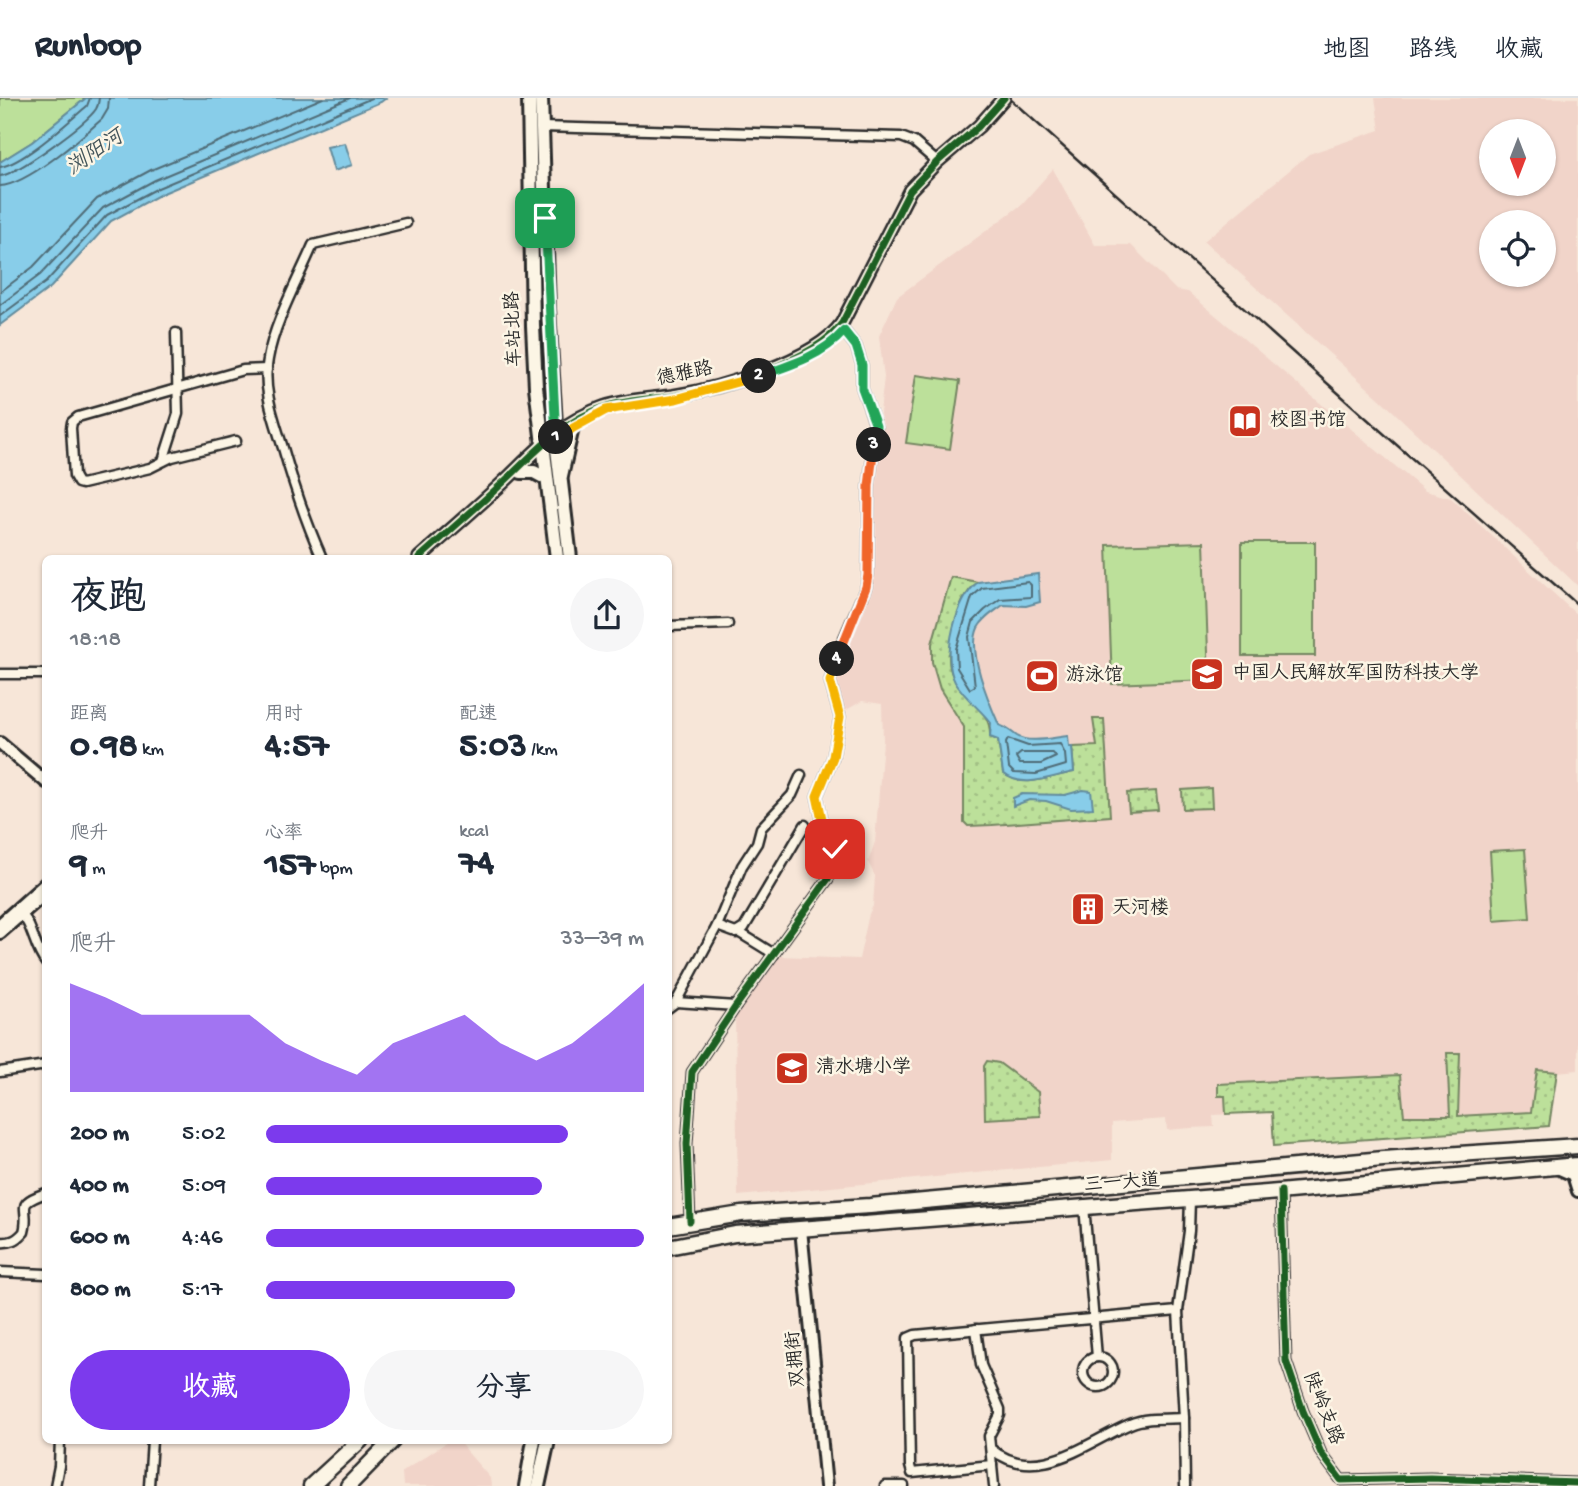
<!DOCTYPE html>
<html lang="zh">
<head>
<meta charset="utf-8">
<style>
  body { margin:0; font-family:"Gochi Hand","LXGW WenKai TC",sans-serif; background:#f6f6f7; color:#1f2937; height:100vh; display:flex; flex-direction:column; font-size:26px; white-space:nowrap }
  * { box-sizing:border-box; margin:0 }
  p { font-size:23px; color:#747a83 }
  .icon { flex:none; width:38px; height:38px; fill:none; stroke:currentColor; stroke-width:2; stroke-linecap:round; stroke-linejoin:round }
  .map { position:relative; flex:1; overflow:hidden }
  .panel { position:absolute; left:42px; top:457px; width:630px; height:889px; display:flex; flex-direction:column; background:#fff; border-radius:10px; box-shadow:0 2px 5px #0004 }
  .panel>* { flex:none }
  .needle { width:46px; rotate:180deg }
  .tools { position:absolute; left:1479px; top:21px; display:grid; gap:14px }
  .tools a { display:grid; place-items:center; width:77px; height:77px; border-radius:50%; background:#fff; box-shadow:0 2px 5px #0004; font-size:35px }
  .pin { position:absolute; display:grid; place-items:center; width:60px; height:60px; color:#fff; margin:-30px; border-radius:14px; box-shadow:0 4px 10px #0006 }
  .km { position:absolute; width:35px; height:35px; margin:-18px; border-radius:50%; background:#222; color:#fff; font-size:19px; line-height:35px; text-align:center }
  .round { display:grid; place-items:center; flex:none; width:74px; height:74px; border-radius:37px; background:#f6f6f7 }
  .summary { display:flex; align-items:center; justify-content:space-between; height:119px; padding:0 28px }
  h1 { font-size:38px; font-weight:700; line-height:52px }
  .figures { display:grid; grid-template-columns:repeat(3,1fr); gap:10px; height:119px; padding:7px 28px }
  .figures div { display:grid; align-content:center }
  .figures b { font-size:35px; font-weight:700 }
  .figures small { font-size:19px; font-weight:400 }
  .figures p { font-size:19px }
  .chart { height:196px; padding:14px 28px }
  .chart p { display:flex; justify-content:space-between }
  .chart svg { width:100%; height:126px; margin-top:7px; fill:#7c3aed; opacity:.7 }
  .action { display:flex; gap:14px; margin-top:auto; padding:14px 28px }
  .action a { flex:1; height:80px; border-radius:42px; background:#7c3aed; color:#fff; font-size:28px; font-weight:700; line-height:80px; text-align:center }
  .action a+a { background:#f6f6f7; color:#1f2937 }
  ul { padding:0 28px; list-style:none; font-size:23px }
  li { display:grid; grid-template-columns:112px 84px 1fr; align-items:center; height:52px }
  li i { height:18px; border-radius:9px; background:#7c3aed }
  header { display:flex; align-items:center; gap:42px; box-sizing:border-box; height:98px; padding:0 35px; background:#fff; border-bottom:2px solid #e0e1e3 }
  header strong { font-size:33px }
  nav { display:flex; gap:38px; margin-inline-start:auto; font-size:24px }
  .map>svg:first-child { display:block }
</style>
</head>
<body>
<header>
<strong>Runloop</strong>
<nav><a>地图</a><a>路线</a><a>收藏</a></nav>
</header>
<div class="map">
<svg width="1578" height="1388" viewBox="0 0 1578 1388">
  <defs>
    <pattern id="grass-dots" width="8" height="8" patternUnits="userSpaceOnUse" patternTransform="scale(1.75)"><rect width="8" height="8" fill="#bce09a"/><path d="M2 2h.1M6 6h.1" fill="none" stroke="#a2c085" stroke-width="1.8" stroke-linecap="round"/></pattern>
  </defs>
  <rect width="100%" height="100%" fill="#f7e6d8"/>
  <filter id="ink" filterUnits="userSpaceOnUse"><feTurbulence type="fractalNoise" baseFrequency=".0143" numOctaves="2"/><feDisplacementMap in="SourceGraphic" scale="14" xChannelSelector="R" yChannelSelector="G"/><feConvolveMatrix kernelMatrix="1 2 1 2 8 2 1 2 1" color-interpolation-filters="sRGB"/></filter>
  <g filter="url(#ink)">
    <g fill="#f1d4c9" fill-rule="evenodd">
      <path d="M1375 0H1578V488L1379 300 1204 143 1309 56 1380 32ZM1544 33V86H1491V33ZM1544 124V177H1491V124Z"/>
      <path d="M1053 71 1095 147H1131L1176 192 1188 194 1425 393 1451 400 1578 518V972L1557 974 1549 1028 1274 1048 1272 1014 1213 1017 1214 1029 1191 1030 1167 1032 1166 1021 1112 1025V1062L738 1098 735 919 778 858 859 861 869 816 873 808 875 778 868 764 875 744 883 643 882 606 862 603 843 614 833 586 851 527 874 478 872 387 884 279 879 238 897 199 1021 107Z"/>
      <path d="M450 1342H457L490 1380 491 1388H403L402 1374Z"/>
    </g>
    <g fill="url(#grass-dots)" stroke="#748662" stroke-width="2">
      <path d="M951 479 978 484C963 495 957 514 954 532 952 545 947 556 950 570 957 600 992 607 990 639L998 642 1003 675C1023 692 1051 678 1074 674L1072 649 1097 648 1093 621H1104L1110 718 992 727 968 728 964 724V629L940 591 932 564V546Z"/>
      <path d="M1211 690 1212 710 1183 711 1182 692Z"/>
      <path d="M1156 693 1158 712 1129 714 1127 695Z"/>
      <path d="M1447 955H1460L1458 1018 1531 1014 1537 972 1557 974 1549 1028 1274 1048 1272 1014 1226 1016 1225 998H1218V986L1400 977 1404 1018H1450Z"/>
      <path d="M987 963 999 965 1038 994 1040 1018 985 1021 984 968Z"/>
    </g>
    <g fill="#bce09a" stroke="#748662" stroke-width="2">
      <path d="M0 0H86L32 44 0 64Z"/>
      <path d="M916 277 960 283 950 351 906 345Z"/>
      <path d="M1204 444 1209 582 1112 586 1107 447Z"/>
      <rect x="1242" y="444" width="73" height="114"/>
      <path d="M1525 751 1530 820 1494 823 1490 753Z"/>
    </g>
    <g fill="#88cde9" stroke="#638c9d" stroke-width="2">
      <path d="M86 0H386L381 4 161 96 111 123 51 189 0 227V64L32 44Z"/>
      <path d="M345 45 352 67 334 73 327 49Z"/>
      <path d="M1038 476 1040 504 1026 508 1003 507C994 514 983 520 978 530 967 554 989 604 999 627 1008 630 1010 633 1017 638 1029 646 1055 639 1068 638L1069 649H1072L1074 674C1051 678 1023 692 1003 675L998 642 990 639 991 625C980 611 964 599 955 584 941 558 956 501 978 484Z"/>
      <path d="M1083 692 1091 693 1093 710 1071 711 1046 703 1029 702 1013 708V700L1022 696 1065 697Z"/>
    </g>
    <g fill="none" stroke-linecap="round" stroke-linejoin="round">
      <g stroke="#506c77" stroke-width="2">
        <path d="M0 69C23 66 68 24 87 8L90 0"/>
        <path d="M0 78C16 77 87 25 96 11 99 6 98 5 99 0"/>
        <path d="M0 88C27 87 81 40 102 21L108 11 109 0"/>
        <path d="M0 194 33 169 97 101 151 72 323 0"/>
        <path d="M0 207 40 177 103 110 155 82 350 0"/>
        <path d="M0 218 46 184 107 117 158 90 372 0"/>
        <path d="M1028 484 1031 487V499L1000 501 985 512 973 524 969 539 975 588 970 591 957 570 956 551 972 499 982 490Z"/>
        <path d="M1008 641 1028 648 1060 646 1065 656 1066 667 1036 676 1014 675 1009 670 1006 645Z"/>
        <path d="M1021 655H1053L1056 659 1041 666H1020L1016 659Z"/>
      </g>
      <g stroke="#2b2b2b" stroke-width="13">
        <g id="street">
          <path d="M542 29 901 39 914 44 937 64"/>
          <path d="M236 343 172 359 150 370 82 386 78 385 74 378 71 330 72 324 78 319 243 272 267 271"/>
          <path d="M163 363 178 316 176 235"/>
          <path d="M322 460C306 424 294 388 283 350 274 321 262 291 268 261 274 225 298 182 313 147L406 125"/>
          <path d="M668 528 728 526"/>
          <path d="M0 576H46"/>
          <path d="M18 812C34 827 33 849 46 865"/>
          <path d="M717 828 742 768 757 745 761 730 792 697 801 677"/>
          <path d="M740 835 774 856"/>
          <path d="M676 904 736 908"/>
          <path d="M668 910 676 904 717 828 736 835 744 830 805 727"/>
          <path d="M0 974 46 967"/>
          <path d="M1281 1093 1286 1263 1303 1313 1321 1355 1341 1382 1430 1380 1578 1385"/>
          <path d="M1084 1108 1097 1259"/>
          <path d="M690 1123 687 1046 692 974 736 908 828 781 834 768 835 751 825 735 817 698 833 659 840 619 830 583 842 545 866 489 868 477 869 388 876 329 862 290V267L856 248 844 233"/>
          <path d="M0 1144C11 1145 17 1142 24 1134 31 1108 12 1107 46 1095"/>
          <path d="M0 1174 46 1176"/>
          <path d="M976 1231 981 1267 1000 1311V1317L989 1338 994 1388"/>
          <circle cx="1098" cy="1274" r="15"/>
          <path d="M991 1351C1037 1388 1087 1344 1130 1326 1146 1319 1167 1321 1184 1320"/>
          <path d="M992 1367 912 1375 910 1368 908 1240 915 1237 1178 1213"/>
          <path d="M55 1388 59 1368 60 1342"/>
          <path d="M149 1388 152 1342"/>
          <path d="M885 1388H904"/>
          <path d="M1185 1388 1184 1320 1178 1213 1189 1133 1190 1101"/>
        </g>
      </g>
      <g stroke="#2b2b2b" stroke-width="16">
        <g id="secondary">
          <path d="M562 378 573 330"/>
          <path d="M419 460C449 433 481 406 510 378 539 350 565 322 604 309 626 302 650 301 673 298 718 291 816 263 842 225L910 92 937 64 979 28 1004 0"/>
          <path d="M0 645 46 684"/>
          <path d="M0 826 46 785"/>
          <path d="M0 835 46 795"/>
          <path d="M1557 1070 1573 1077 1578 1093"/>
          <path d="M801 1131 826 1388"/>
        </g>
      </g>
      <g stroke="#2b2b2b" stroke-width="18">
        <g id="primary">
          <path d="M529 0 533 228 536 289 557 460"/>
          <path d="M541 0 548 211 556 343 570 460"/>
          <path d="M521 374H534L547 381"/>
          <path d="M526 1388 534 1342"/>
          <path d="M538 1388 548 1342"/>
        </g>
      </g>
      <g stroke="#2b2b2b" stroke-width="19">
        <g id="highway">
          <path d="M668 1128 741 1116 870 1108 1383 1061 1578 1048"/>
          <path d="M668 1149 735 1136 1267 1095 1578 1067"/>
          <path d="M311 1388 361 1342"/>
          <path d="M348 1388 393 1342"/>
        </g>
      </g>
      <use href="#street" stroke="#fcf5e5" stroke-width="8"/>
      <use href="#secondary" stroke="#fcf5e5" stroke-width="10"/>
      <use href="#primary" stroke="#fcf5e5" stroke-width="12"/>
      <use href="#highway" stroke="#fcf5e5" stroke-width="14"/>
      <path stroke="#2b2b2b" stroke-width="2.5" d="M1009 0 1365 319 1578 507"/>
      <g stroke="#fcf5e5" stroke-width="11">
        <g id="cycleway">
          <path d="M419 460C449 433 481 406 510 378 539 350 565 322 604 309 626 302 650 301 673 298 718 291 816 263 842 225L910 92 937 64 979 28 1004 0"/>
          <path d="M1281 1093 1286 1263 1303 1313 1321 1355 1341 1382 1430 1380 1578 1385"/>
          <path d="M690 1123 687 1046 692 974 736 908 828 781 834 768 835 751 825 735 817 698 833 659 840 619 830 583 842 545 866 489 868 477 869 388 876 329 862 290V267L856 248 844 233"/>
        </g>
      </g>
      <use href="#cycleway" stroke="#1b5e20" stroke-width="7"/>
    </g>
  </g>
  <g fill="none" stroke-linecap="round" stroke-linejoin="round" filter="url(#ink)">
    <g stroke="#fff" stroke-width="14">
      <path id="split-1" d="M545 120 556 339"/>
    </g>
    <g stroke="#fff" stroke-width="14">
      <path id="split-2" d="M556 339V343L573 330 606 312 676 301 759 278"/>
    </g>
    <g stroke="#fff" stroke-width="14">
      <path id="split-3" d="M759 278C789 268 822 258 844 233L856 248 862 267V290L876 328 874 347"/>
    </g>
    <g stroke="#fff" stroke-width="14">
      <path id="split-4" d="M837 561 866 489 868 477 869 388 874 347"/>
    </g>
    <g stroke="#fff" stroke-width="14">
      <path id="split-5" d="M835 751 825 735 817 698 833 659 840 619 830 583 837 561"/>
    </g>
    <use href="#split-1" stroke="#22a559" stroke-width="9"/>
    <use href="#split-2" stroke="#f5b400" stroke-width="9"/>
    <use href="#split-3" stroke="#22a559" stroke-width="9"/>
    <use href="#split-4" stroke="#f0652b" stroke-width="9"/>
    <use href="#split-5" stroke="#f5b400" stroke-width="9"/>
  </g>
  <defs>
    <g id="library-square" transform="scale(1.75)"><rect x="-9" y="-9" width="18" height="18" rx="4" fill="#c8321e" stroke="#fcf5e5"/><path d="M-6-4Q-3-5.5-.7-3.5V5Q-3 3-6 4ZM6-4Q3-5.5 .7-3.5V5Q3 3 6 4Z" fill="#fff"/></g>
    <g id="university-square" transform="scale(1.75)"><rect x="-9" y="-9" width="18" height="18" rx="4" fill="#c8321e" stroke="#fcf5e5"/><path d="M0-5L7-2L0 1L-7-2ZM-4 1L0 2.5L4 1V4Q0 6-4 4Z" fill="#fff"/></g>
    <g id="stadium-square" transform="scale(1.75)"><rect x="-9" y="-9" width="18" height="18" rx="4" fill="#c8321e" stroke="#fcf5e5"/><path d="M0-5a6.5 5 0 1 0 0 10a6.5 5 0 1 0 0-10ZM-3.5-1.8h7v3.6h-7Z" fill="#fff"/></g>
    <g id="building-square" transform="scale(1.75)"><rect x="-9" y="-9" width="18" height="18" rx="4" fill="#c8321e" stroke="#fcf5e5"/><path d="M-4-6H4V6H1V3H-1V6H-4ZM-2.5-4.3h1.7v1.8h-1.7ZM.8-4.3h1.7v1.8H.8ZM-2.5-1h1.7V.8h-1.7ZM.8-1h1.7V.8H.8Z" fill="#fff"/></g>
    <g id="school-square" transform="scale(1.75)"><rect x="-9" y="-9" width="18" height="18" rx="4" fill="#c8321e" stroke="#fcf5e5"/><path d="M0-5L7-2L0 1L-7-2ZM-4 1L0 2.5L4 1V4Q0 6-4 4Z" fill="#fff"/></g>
  </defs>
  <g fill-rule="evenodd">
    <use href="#library-square" x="1245" y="323"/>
    <use href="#university-square" x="1207" y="576"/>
    <use href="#stadium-square" x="1042" y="578"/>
    <use href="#building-square" x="1088" y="811"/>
    <use href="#school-square" x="792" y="970"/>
  </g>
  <g text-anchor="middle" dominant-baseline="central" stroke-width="5" stroke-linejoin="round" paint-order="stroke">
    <g font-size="19" fill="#2b2b2b" stroke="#fcf5e5">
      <text transform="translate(515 231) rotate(-92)">车站北路</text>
      <text transform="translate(685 277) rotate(-12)">德雅路</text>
      <text transform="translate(1122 1086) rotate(-4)">三一大道</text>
      <text transform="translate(797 1261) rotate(-96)">双拥街</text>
      <text transform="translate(1322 1311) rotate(68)">陡岭支路</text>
    </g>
    <g font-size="19" fill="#2b2b2b" stroke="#fcf5e5" text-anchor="start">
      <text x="1270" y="323">校图书馆</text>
      <text x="1232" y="576">中国人民解放军国防科技大学</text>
      <text x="1066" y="578">游泳馆</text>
      <text x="1112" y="811">天河楼</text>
      <text x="816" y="970">清水塘小学</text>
    </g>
    <g font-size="21" font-style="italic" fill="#42545a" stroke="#fcf5e5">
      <text transform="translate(96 56) rotate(-34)">浏阳河</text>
    </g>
  </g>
</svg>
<div class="tools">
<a><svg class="needle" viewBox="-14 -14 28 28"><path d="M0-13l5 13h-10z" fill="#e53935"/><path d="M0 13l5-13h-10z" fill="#747a83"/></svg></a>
<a><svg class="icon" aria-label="locate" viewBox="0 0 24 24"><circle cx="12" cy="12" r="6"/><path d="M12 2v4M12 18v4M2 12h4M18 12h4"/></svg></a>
</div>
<div class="pin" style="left:545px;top:120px;background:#1e9e55"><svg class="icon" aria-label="arrive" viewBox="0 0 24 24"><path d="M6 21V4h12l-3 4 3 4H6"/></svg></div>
<div class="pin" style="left:835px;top:751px;background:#d93025"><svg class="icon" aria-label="check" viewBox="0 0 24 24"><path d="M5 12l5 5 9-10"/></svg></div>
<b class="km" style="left:556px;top:339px">1</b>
<b class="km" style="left:759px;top:278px">2</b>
<b class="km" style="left:874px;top:347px">3</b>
<b class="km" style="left:837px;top:561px">4</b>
<section class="panel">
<div class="summary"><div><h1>夜跑</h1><p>18:18</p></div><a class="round"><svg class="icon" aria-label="share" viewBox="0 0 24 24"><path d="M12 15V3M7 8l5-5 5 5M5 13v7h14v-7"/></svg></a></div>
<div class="figures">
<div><p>距离</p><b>0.98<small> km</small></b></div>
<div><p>用时</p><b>4:57</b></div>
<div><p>配速</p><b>5:03<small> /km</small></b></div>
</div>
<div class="figures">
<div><p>爬升</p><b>9<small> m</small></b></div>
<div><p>心率</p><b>157<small> bpm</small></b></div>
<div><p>kcal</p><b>74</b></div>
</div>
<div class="chart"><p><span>爬升</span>33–39 m</p>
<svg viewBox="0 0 160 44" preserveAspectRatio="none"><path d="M0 44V6L10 11L20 17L30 17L40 17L50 17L60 27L70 33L80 38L90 27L100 22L110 17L120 27L130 33L140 27L150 17L160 6V44z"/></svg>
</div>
<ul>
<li><b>200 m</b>5:02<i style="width:80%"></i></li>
<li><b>400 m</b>5:09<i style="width:73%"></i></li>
<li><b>600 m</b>4:46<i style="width:100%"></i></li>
<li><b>800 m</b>5:17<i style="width:66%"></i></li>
</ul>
<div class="action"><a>收藏</a><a>分享</a></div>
</section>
</div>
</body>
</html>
